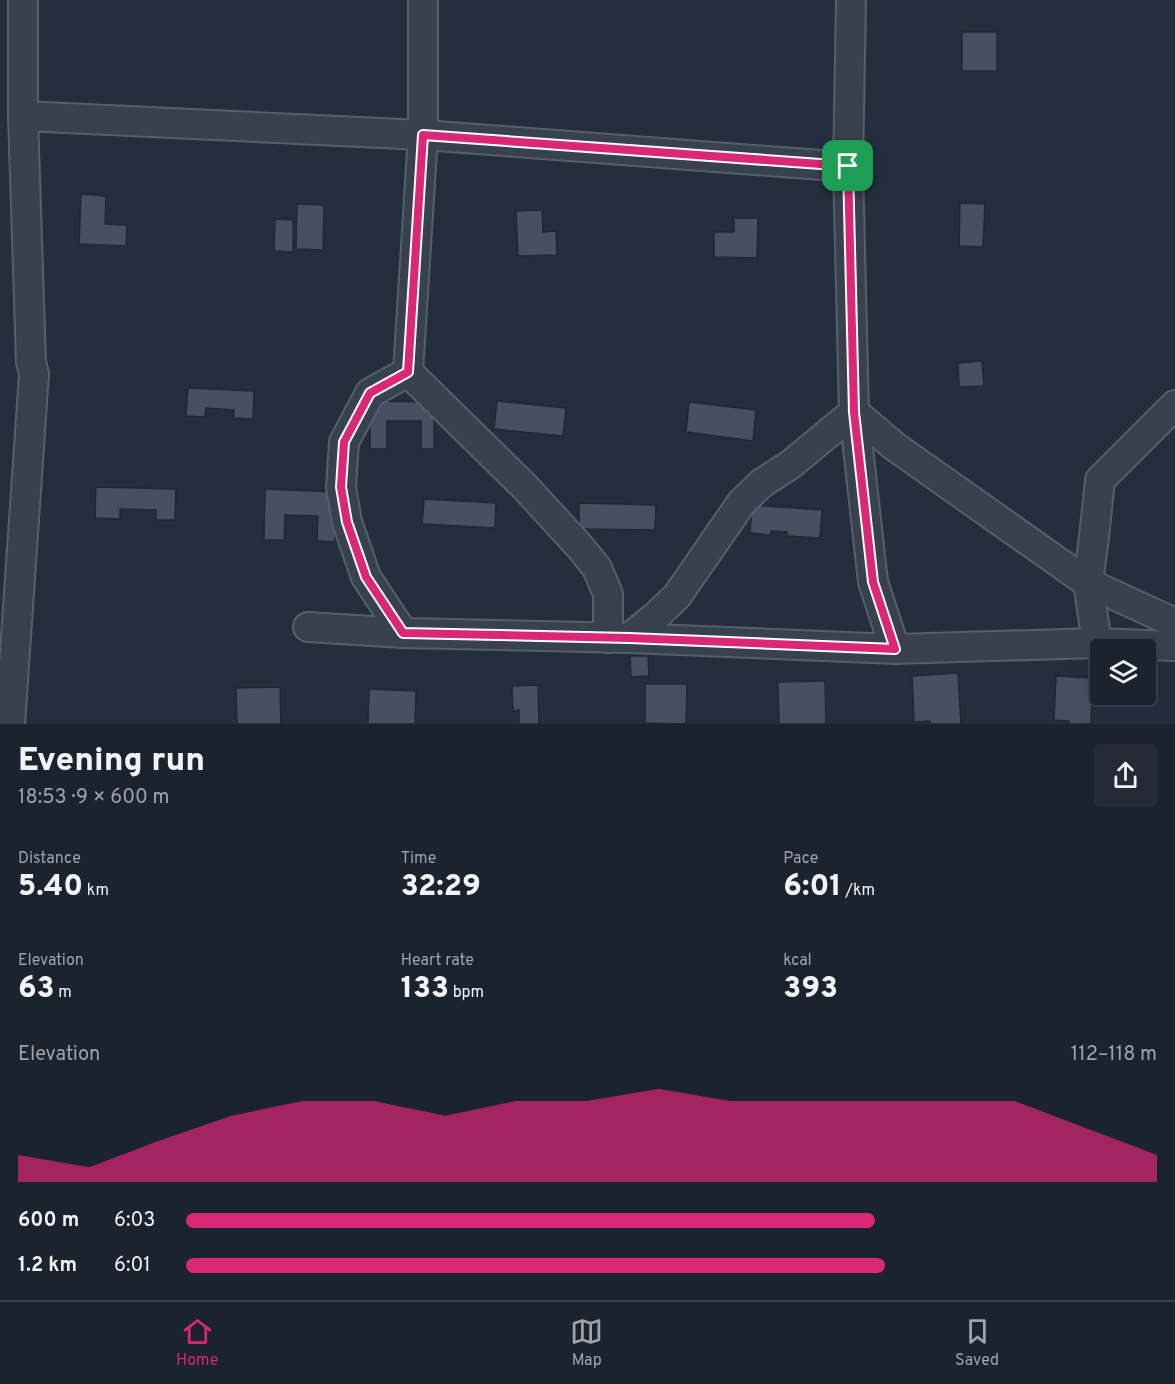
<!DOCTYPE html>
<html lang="en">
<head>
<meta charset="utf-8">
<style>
  body { margin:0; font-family:Overpass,sans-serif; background:#242b36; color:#f1f3f6; height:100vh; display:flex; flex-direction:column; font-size:22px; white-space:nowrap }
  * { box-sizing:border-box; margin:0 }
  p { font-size:20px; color:#a0a4aa }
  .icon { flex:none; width:33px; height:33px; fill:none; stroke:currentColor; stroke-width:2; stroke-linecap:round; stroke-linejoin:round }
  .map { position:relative; height:724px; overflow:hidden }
  .side { display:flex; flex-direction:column; background:#1b232e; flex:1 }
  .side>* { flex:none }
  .controls { position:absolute; left:1090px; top:639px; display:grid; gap:12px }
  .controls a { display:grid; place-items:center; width:66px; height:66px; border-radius:6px; background:#1b232e; box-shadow:0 6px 24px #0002,0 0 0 2px #39404a; font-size:30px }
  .pin { position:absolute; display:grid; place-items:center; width:51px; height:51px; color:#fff; margin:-26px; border-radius:12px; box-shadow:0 3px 9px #0006 }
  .round { display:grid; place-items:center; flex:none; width:63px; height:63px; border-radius:6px; background:#242b36 }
  .summary { display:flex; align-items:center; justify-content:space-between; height:102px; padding:0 18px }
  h1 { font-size:33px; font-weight:800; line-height:45px }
  .stats { display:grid; grid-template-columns:repeat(3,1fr); gap:9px; height:102px; padding:6px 18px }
  .stats div { display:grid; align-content:center }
  .stats b { font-size:30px; font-weight:800 }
  .stats small { font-size:16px; font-weight:400 }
  .stats p { font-size:16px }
  .chart { height:168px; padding:12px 18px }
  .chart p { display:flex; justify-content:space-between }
  .chart svg { width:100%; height:108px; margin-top:6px; fill:#db2777; opacity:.7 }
  ul { padding:0 18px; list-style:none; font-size:20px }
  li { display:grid; grid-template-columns:96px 72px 1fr; align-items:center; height:45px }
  li i { height:15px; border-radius:8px; background:#db2777 }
  .menu { display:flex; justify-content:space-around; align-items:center; height:84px; border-top:2px solid #39404a; background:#1b232e; font-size:16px; color:#a0a4aa }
  .menu a { display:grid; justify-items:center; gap:3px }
  .menu .active { color:#db2777 }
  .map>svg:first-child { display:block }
</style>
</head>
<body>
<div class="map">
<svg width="1175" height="724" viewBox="0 0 1175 724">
  <rect width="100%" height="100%" fill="#242f3e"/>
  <g fill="#455162" stroke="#1f2835" stroke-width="1.5">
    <rect x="962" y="32" width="35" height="39"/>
    <path d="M81 194 106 196 105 224 127 225 126 246 79 244Z"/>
    <path d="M960 203 985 204 983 247 959 246Z"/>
    <path d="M297 204 324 205 323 250 296 249Z"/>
    <path d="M542 210 543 232 556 231 557 255 518 256 516 211Z"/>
    <path d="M734 218H758L757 258 714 257V232H734Z"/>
    <path d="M275 219 293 220V252L274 251Z"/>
    <path d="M982 361 984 386 959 387 958 363Z"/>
    <path d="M188 388 254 391 253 419 234 418V410L206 408 205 417 186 416Z"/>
    <path d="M370 401 434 402V449H421V421H387V449H370Z"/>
    <path d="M497 401 566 408 563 436 494 429Z"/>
    <path d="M689 402 756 410 753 441 686 432Z"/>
    <path d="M96 487 176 489 175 520H156V510L120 509V519L95 518Z"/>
    <path d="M265 489 337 492 335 542 317 541 318 516 285 515 284 540H264Z"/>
    <path d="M424 499 496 503 495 528 422 524Z"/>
    <path d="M579 503 656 505 655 530 579 529Z"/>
    <path d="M752 505 822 510 820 538 787 536V532L771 531V535L750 533Z"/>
    <path d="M630 656H648L649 676 631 677Z"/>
    <path d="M958 673 961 724H930V721L914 722 912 676Z"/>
    <path d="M1056 676 1093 678 1091 724H1069V721L1054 720Z"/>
    <path d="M825 681 826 724H779L778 682Z"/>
    <path d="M645 684H687L686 724 645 723Z"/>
    <path d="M538 685 539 724H519V710L513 711 512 686Z"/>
    <path d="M280 687 281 724H237L236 688Z"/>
    <path d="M369 689 416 691 415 724H368Z"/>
  </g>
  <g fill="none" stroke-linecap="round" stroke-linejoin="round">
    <g stroke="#565f6c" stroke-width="32">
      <g id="minor">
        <path d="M423 0V135L408 372 526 488 580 547 597 568 608 594V638"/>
        <path d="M851 0 848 167 854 412 873 582 895 649"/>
        <path d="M23 116 423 135 848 167"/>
        <path d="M854 412 894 446 1088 583 1175 623"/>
        <path d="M308 627 403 633 629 638 895 649 1097 643 1175 646"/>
        <path d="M403 633 366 577 347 522 341 487 344 442 370 393 408 372"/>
        <path d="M629 638 656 616 677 596 742 502 762 483 790 465 854 412"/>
        <path d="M1097 643 1088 583 1094 537 1100 480 1175 405"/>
        <path d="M10 724 34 374 31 362 23 116V0"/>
      </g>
    </g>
    <use href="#minor" stroke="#38414e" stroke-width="28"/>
  </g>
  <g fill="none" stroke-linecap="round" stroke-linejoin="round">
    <g stroke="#fff" stroke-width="12">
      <path id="route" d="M423 135 848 166 854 412 873 582 895 649 629 638 403 633 366 577 347 522 341 487 344 442 370 393 408 372Z"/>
    </g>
    <use href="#route" stroke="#db2777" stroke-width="8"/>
  </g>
</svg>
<div class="controls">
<a><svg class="icon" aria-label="layers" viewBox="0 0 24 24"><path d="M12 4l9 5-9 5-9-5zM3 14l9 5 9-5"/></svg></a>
</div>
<div class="pin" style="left:848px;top:166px;background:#1e9e55"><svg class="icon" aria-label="arrive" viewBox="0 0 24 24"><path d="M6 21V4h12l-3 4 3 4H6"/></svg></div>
</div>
<section class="side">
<div class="summary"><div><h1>Evening run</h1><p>18:53 · 9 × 600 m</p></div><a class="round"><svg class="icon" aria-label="share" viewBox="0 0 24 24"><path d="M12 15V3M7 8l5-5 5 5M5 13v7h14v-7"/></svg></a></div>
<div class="stats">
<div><p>Distance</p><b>5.40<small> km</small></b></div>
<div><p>Time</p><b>32:29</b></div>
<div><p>Pace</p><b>6:01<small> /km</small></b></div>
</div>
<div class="stats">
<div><p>Elevation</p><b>63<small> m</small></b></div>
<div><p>Heart rate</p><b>133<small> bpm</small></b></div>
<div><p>kcal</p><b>393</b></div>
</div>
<div class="chart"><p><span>Elevation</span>112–118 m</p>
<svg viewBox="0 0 160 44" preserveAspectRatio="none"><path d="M0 44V33L10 38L20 27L30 17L40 11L50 11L60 17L70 11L80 11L90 6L100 11L110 11L120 11L130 11L140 11L150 22L160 33V44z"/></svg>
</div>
<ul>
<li><b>600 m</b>6:03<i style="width:71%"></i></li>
<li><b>1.2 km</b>6:01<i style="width:72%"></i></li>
</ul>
</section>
<nav class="menu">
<a class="active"><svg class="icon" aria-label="home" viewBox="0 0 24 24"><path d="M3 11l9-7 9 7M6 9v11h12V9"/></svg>Home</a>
<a><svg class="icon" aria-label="map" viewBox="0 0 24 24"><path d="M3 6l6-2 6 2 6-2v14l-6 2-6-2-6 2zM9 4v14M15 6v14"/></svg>Map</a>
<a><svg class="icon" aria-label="saved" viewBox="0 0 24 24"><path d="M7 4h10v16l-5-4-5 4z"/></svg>Saved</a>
</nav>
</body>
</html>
